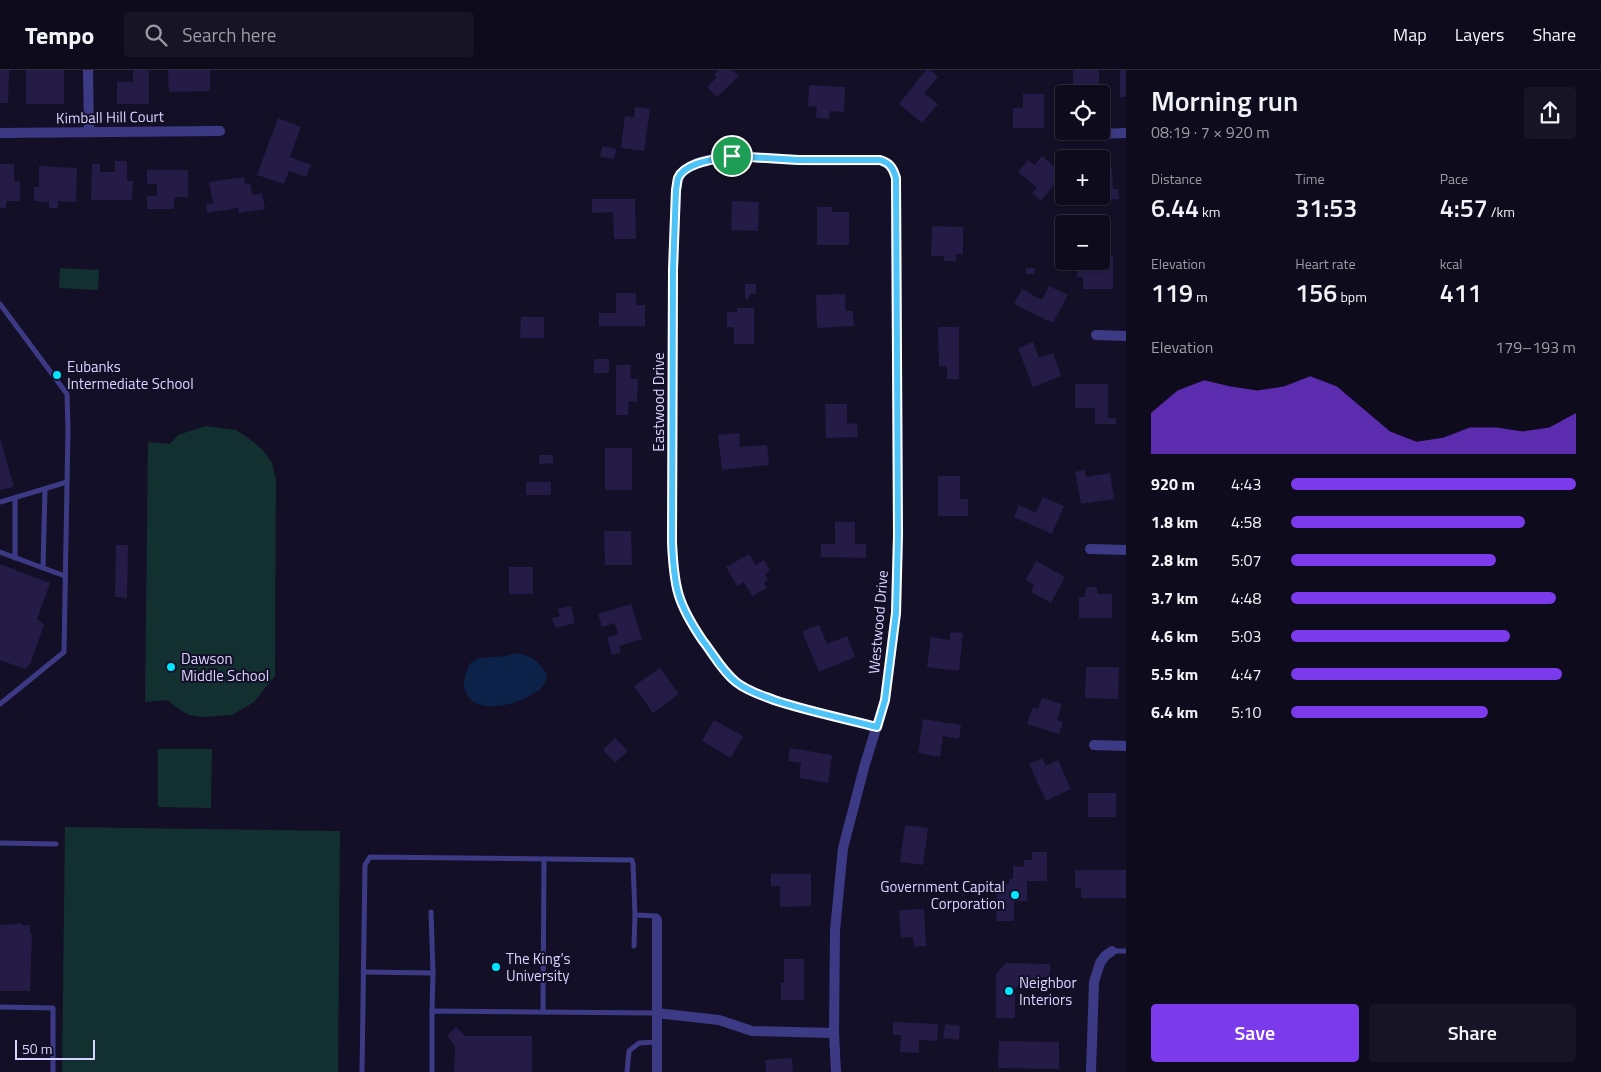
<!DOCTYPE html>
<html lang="en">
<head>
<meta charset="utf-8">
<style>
  body { margin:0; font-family:"Titillium Web",sans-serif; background:#171425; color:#f1f3f6; height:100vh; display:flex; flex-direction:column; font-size:19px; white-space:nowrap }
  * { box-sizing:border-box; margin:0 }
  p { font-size:16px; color:#9b9ba3 }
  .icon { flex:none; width:28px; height:28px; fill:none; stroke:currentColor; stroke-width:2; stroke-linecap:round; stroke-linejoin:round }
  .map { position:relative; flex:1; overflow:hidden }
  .sheet { display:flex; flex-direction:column; background:#0e0b1c; width:475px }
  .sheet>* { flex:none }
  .buttons { position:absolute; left:1055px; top:15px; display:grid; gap:10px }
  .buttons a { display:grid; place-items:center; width:55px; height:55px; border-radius:5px; background:#0e0b1c; box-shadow:0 1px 4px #0004,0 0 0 1px #2e2b3b; font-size:25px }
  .scale { position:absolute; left:15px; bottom:12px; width:80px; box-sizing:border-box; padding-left:5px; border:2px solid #d9d4ff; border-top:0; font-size:14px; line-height:18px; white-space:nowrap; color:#d9d4ff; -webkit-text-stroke:4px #130f26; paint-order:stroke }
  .pin { position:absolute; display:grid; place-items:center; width:42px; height:42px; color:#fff; margin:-21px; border:2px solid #fff; border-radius:50%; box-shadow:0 1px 5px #0007 }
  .round { display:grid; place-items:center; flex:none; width:52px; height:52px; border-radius:5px; background:#171425 }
  .headline { display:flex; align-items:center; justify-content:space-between; height:85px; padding:0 25px }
  h1 { font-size:28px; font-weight:600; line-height:38px }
  .stats { display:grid; grid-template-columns:repeat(3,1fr); gap:8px; height:85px; padding:5px 25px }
  .stats div { display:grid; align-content:center }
  .stats b { font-size:25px; font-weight:600 }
  .stats small { font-size:14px; font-weight:400 }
  .stats p { font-size:14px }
  .chart { height:140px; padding:10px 25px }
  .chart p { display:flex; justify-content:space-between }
  .chart svg { width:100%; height:90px; margin-top:5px; fill:#7c3aed; opacity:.7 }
  .button { display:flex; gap:10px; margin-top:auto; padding:10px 25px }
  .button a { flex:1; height:58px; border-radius:5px; background:#7c3aed; color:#fff; font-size:20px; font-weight:600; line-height:58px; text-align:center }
  .button a+a { background:#171425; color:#f1f3f6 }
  ul { padding:0 25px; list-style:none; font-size:16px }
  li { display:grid; grid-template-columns:80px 60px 1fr; align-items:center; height:38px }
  li i { height:12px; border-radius:6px; background:#7c3aed }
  header { display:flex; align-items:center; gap:30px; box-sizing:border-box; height:70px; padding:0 25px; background:#0e0b1c; border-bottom:1px solid #2e2b3b }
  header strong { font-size:24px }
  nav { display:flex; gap:28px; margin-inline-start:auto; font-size:18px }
  .search { width:350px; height:45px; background:#171425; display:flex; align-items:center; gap:12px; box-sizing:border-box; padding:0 18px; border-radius:5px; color:#9b9ba3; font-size:19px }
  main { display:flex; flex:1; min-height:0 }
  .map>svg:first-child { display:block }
</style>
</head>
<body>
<header>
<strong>Tempo</strong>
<div class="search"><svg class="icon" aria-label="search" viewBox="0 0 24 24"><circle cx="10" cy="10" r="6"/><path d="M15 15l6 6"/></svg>Search here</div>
<nav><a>Map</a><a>Layers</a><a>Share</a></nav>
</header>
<main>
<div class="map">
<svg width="1126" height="1002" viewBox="0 0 1126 1002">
  <rect width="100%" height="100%" fill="#130f26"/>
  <g fill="#12302f">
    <path d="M60 198 99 200 98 220 59 218Z"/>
    <path d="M205 356 236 360 247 367 262 379 272 393 276 410 275 606 254 632 232 645 202 647 189 645 180 640 167 630 145 632 148 372 170 374 178 365Z"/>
    <path d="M158 679H212L211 738 158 737Z"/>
    <path d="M65 757 340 761 338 1002H62Z"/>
  </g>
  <path fill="#0c2248" d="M516 583C531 585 539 592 547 604 546 609 545 614 541 618 525 634 471 650 464 617 463 611 467 601 469 594L479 588 505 586Z"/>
  <g fill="#241b47">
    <path d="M0 0H9L8 33H0Z"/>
    <rect x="26" y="0" width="38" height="34"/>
    <path d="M133 0H149V34H117V12H133Z"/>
    <path d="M168 0H210V21L169 22Z"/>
    <path d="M718 0H732L739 6 717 27 707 17 717 7 714 4Z"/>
    <path d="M926 0H930L938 7 924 23 938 34 922 53 899 34Z"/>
    <rect x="1073" y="0" width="26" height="19"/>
    <rect x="1120" y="0" width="6" height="27"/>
    <path d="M809 15 845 17 844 42 830 41 829 49 816 48 817 37 808 36Z"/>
    <path d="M1023 24H1044V58H1013V38H1023Z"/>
    <path d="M635 37 650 39 644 81 621 78 625 46 634 47Z"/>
    <path d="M278 48 301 57 290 87 311 95 306 107 289 101 284 114 257 105Z"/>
    <path d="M602 76 616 79 614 89 600 87Z"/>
    <path d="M1042 86 1063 104 1041 131 1032 123 1037 118 1018 102 1028 90 1035 95Z"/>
    <path d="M115 91H127V111H133L132 130H91L92 94H100V102H115Z"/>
    <path d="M0 94H14V111H20V131H6V138H0Z"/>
    <path d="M39 96 77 98 76 132 58 131V138H49V132L34 131V117H39Z"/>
    <path d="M1101 99H1112L1113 119H1118L1119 129H1088V126H1101Z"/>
    <path d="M147 100H188V127H174V139H147V126H157V114H147Z"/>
    <path d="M244 107 245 114 250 113 252 125 262 123 265 139 239 143 238 138 207 143 206 134 213 133 209 112Z"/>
    <path d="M592 129H635L636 169H614L613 142 592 143Z"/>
    <path d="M732 131 759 132 758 161 731 160Z"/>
    <path d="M817 137H832V142H849V175H817Z"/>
    <path d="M932 156 963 157V184H956V191H944V186H931Z"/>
    <path d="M1101 185H1113V219H1083V207H1077V191H1101Z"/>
    <rect x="1026" y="198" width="9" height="6"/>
    <path d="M745 214H756V224H749V229H745Z"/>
    <path d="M1049 216 1068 225 1053 253 1014 234 1022 219 1042 230Z"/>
    <path d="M616 223H636V235H645V256H599V243H616Z"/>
    <path d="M845 224 846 241H853L854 256 817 258 816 225Z"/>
    <path d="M737 238H754V274H734V257H727V242H737Z"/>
    <path d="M521 247H544V268H520Z"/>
    <path d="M938 257H959V309H947V296H939Z"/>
    <path d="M1033 272 1039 288 1053 283 1061 306 1033 317 1018 278Z"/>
    <rect x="594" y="289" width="15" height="14"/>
    <path d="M616 295H631L630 309H638L637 332 629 331 628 345H616Z"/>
    <path d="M1075 314H1108V348H1116V354H1095V338H1075Z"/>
    <path d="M825 334H847V354L857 353 858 367 826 368Z"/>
    <path d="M739 363 740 377 767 375 769 395 722 400 718 365Z"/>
    <path d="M0 368 14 417 0 420Z"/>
    <rect x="605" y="378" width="27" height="42"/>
    <path d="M539 385H553V393L539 394Z"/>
    <path d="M1085 400 1086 407 1110 403 1114 429 1081 434 1075 402Z"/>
    <path d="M938 406H960V429H968V446H938Z"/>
    <rect x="526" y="412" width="25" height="13"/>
    <path d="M1043 427 1064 436 1052 464 1014 447 1019 435 1036 443Z"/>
    <path d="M835 452H855V474H866V488L821 487V474H835Z"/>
    <path d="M604 461H631L632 495H605Z"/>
    <path d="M116 475H128L127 528 115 527Z"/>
    <path d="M749 484 756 495 764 490 770 501 765 504 768 510 764 513 767 518 752 526 744 512 737 516 726 497Z"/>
    <path d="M1036 491 1065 507 1051 533 1031 522 1034 515 1026 510Z"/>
    <path d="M0 494 50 513 37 549 44 555 30 594 25 599 0 590Z"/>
    <rect x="509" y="497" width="24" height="27"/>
    <path d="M1086 517H1097V524H1112V548H1079V527H1085Z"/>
    <path d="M631 534 642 569 619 576 621 582 612 585 607 568 618 564 615 553 602 557 598 544Z"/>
    <path d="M571 536 575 553 555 558 552 548 560 546 558 539Z"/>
    <path d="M819 555 827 574 847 566 855 587 819 602 802 561Z"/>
    <path d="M950 562 963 563 959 601 927 597 931 567 950 570Z"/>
    <path d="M1086 597H1119L1118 629 1085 628Z"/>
    <path d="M660 598 679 624 653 643 634 616Z"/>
    <path d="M1042 628 1062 634 1057 650 1063 652 1059 664 1027 654 1033 637 1038 639Z"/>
    <path d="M923 649 961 655 959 669 943 666 940 687 918 683Z"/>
    <path d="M714 650 743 666 731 688 702 671Z"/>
    <path d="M615 668 628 681 615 693 603 680Z"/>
    <path d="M790 678 832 685 828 713 799 708 801 693 788 691Z"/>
    <path d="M1042 688 1046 696 1058 690 1071 719 1046 731 1029 694Z"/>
    <rect x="1088" y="723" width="28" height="24"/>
    <path d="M905 755 928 758 923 795 900 792Z"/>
    <path d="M1032 782H1047V811H1027V831H1014V851H996L997 814H1009V809H1013V796L1024 797V790H1032Z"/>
    <path d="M1075 800H1126V828H1081V818H1075Z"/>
    <path d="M771 804H811V836L780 837V816H771Z"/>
    <path d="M924 839 926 876 914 877 913 867 901 868 899 840Z"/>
    <path d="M19 853H21V855H30V863L32 864 30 921H0V855L19 854Z"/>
    <path d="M784 889H804V930H781V913H784Z"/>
    <path d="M1006 893 1050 894V907H1036V913H1021L1015 919V948H996V904Z"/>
    <path d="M893 952 938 954 937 971 919 970V983L900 982 901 965H893Z"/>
    <path d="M945 954 960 956 959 970 943 968Z"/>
    <path d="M456 957 465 966H532V1002H454L455 976 447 966Z"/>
    <path d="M999 971 1059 972V999L998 998Z"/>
    <path d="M792 988 793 1002H766L765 990Z"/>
  </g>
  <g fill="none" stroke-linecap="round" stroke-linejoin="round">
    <g stroke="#3d3a85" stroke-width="5">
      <path d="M0 234 67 324 68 359 64 582 0 634"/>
      <path d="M0 432 67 412"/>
      <path d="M0 482 65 506"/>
      <path d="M15 488V428"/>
      <path d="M43 498 45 419"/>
      <path d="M0 773 56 774"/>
      <path d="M431 842 433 903"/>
      <path d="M634 876 635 845"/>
      <path d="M1112 881H1126"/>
      <path d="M363 902 433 903 432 941"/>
      <path d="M0 937 53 938V1002"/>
      <path d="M543 941 544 789"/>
      <path d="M362 1002 365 795 370 787 632 790 633 794 635 845 657 846V850"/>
      <path d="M432 1002V941L656 943"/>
      <path d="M627 1002 629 981 639 973 657 972"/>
    </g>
    <g stroke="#3d3a85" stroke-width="10">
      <path d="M88 0 89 62"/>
      <path d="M0 63 220 61"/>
      <path d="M1068 65 1126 63"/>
      <path d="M1096 265 1126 266"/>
      <path d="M1090 479 1126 480"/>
      <path d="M1094 675 1126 676"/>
      <path d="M657 850V1002"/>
      <path d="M656 943 719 950 752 961 834 963"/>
      <path d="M836 1002 834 963 835 860 843 778 865 694 885 630 896 543 898 465 896 108C893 98 890 93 879 90 853 90 826 91 799 90 766 89 708 78 683 102 678 106 677 113 676 120L673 200 672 472C674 517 677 533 703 571 714 585 722 601 736 612 747 621 761 625 774 630 807 641 842 648 877 657"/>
      <path d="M1091 1002 1094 912 1100 893 1105 886 1112 881"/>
    </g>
  </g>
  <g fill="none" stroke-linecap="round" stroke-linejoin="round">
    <g stroke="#fff" stroke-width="10">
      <path id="route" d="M732 86 798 90H880C890 93 893 98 896 108L898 465 896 543 885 630 877 657C842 648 807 641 774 630 761 625 747 621 736 612 722 601 714 585 703 571 677 533 674 517 672 472L673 200 676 120C677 116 677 111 678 108 685 92 717 89 732 86Z"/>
    </g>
    <use href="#route" stroke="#4fc3f7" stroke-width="6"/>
  </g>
  <g fill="#00e5ff" stroke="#130f26" stroke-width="2">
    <circle cx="57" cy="305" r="5"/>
    <circle cx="171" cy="597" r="5"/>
    <circle cx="1015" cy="825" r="5"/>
    <circle cx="496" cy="897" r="5"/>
    <circle cx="1009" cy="921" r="5"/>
  </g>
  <g text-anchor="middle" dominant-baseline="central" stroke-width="4" stroke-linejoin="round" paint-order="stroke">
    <g font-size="15" fill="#d9d4ff" stroke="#130f26">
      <text transform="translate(110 47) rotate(-1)">Kimball Hill Court</text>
      <text transform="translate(658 332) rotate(-90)">Eastwood Drive</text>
      <text transform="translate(878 552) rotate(-85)">Westwood Drive</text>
    </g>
    <g font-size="15" fill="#d9d4ff" stroke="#130f26" text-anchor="start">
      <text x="67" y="296">Eubanks<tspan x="67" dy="17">Intermediate School</tspan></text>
      <text x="181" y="588">Dawson<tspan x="181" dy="17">Middle School</tspan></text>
      <text x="1005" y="816" text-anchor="end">Government Capital<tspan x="1005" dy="17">Corporation</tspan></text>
      <text x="506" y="888">The King’s<tspan x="506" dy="17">University</tspan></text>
      <text x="1019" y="912">Neighbor<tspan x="1019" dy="17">Interiors</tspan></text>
    </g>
  </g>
</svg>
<div class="buttons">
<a><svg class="icon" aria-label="locate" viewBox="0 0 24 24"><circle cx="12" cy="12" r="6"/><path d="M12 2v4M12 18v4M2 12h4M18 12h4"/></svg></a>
<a>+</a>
<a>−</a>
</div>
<div class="scale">50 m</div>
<div class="pin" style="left:732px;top:86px;background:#1e9e55"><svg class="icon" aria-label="arrive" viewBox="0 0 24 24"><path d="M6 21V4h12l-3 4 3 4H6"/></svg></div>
</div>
<section class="sheet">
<div class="headline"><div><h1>Morning run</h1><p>08:19 · 7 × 920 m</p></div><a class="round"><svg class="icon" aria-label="share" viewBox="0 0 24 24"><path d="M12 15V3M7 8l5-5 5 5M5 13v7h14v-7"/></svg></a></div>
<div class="stats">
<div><p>Distance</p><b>6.44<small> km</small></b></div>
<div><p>Time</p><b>31:53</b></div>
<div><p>Pace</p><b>4:57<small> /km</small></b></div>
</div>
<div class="stats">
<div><p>Elevation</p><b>119<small> m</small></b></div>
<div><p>Heart rate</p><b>156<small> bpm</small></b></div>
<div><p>kcal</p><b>411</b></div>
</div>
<div class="chart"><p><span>Elevation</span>179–193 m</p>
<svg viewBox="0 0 160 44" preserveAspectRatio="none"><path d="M0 44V24L10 13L20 8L30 11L40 13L50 11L60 6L70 11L80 22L90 33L100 38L110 36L120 31L130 31L140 33L150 31L160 24V44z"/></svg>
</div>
<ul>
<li><b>920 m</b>4:43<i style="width:100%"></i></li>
<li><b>1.8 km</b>4:58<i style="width:82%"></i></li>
<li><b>2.8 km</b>5:07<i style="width:72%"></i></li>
<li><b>3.7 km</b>4:48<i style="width:93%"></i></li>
<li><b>4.6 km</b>5:03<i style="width:77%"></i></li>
<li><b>5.5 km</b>4:47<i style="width:95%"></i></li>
<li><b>6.4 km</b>5:10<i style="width:69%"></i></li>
</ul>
<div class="button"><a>Save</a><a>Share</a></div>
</section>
</main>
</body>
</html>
